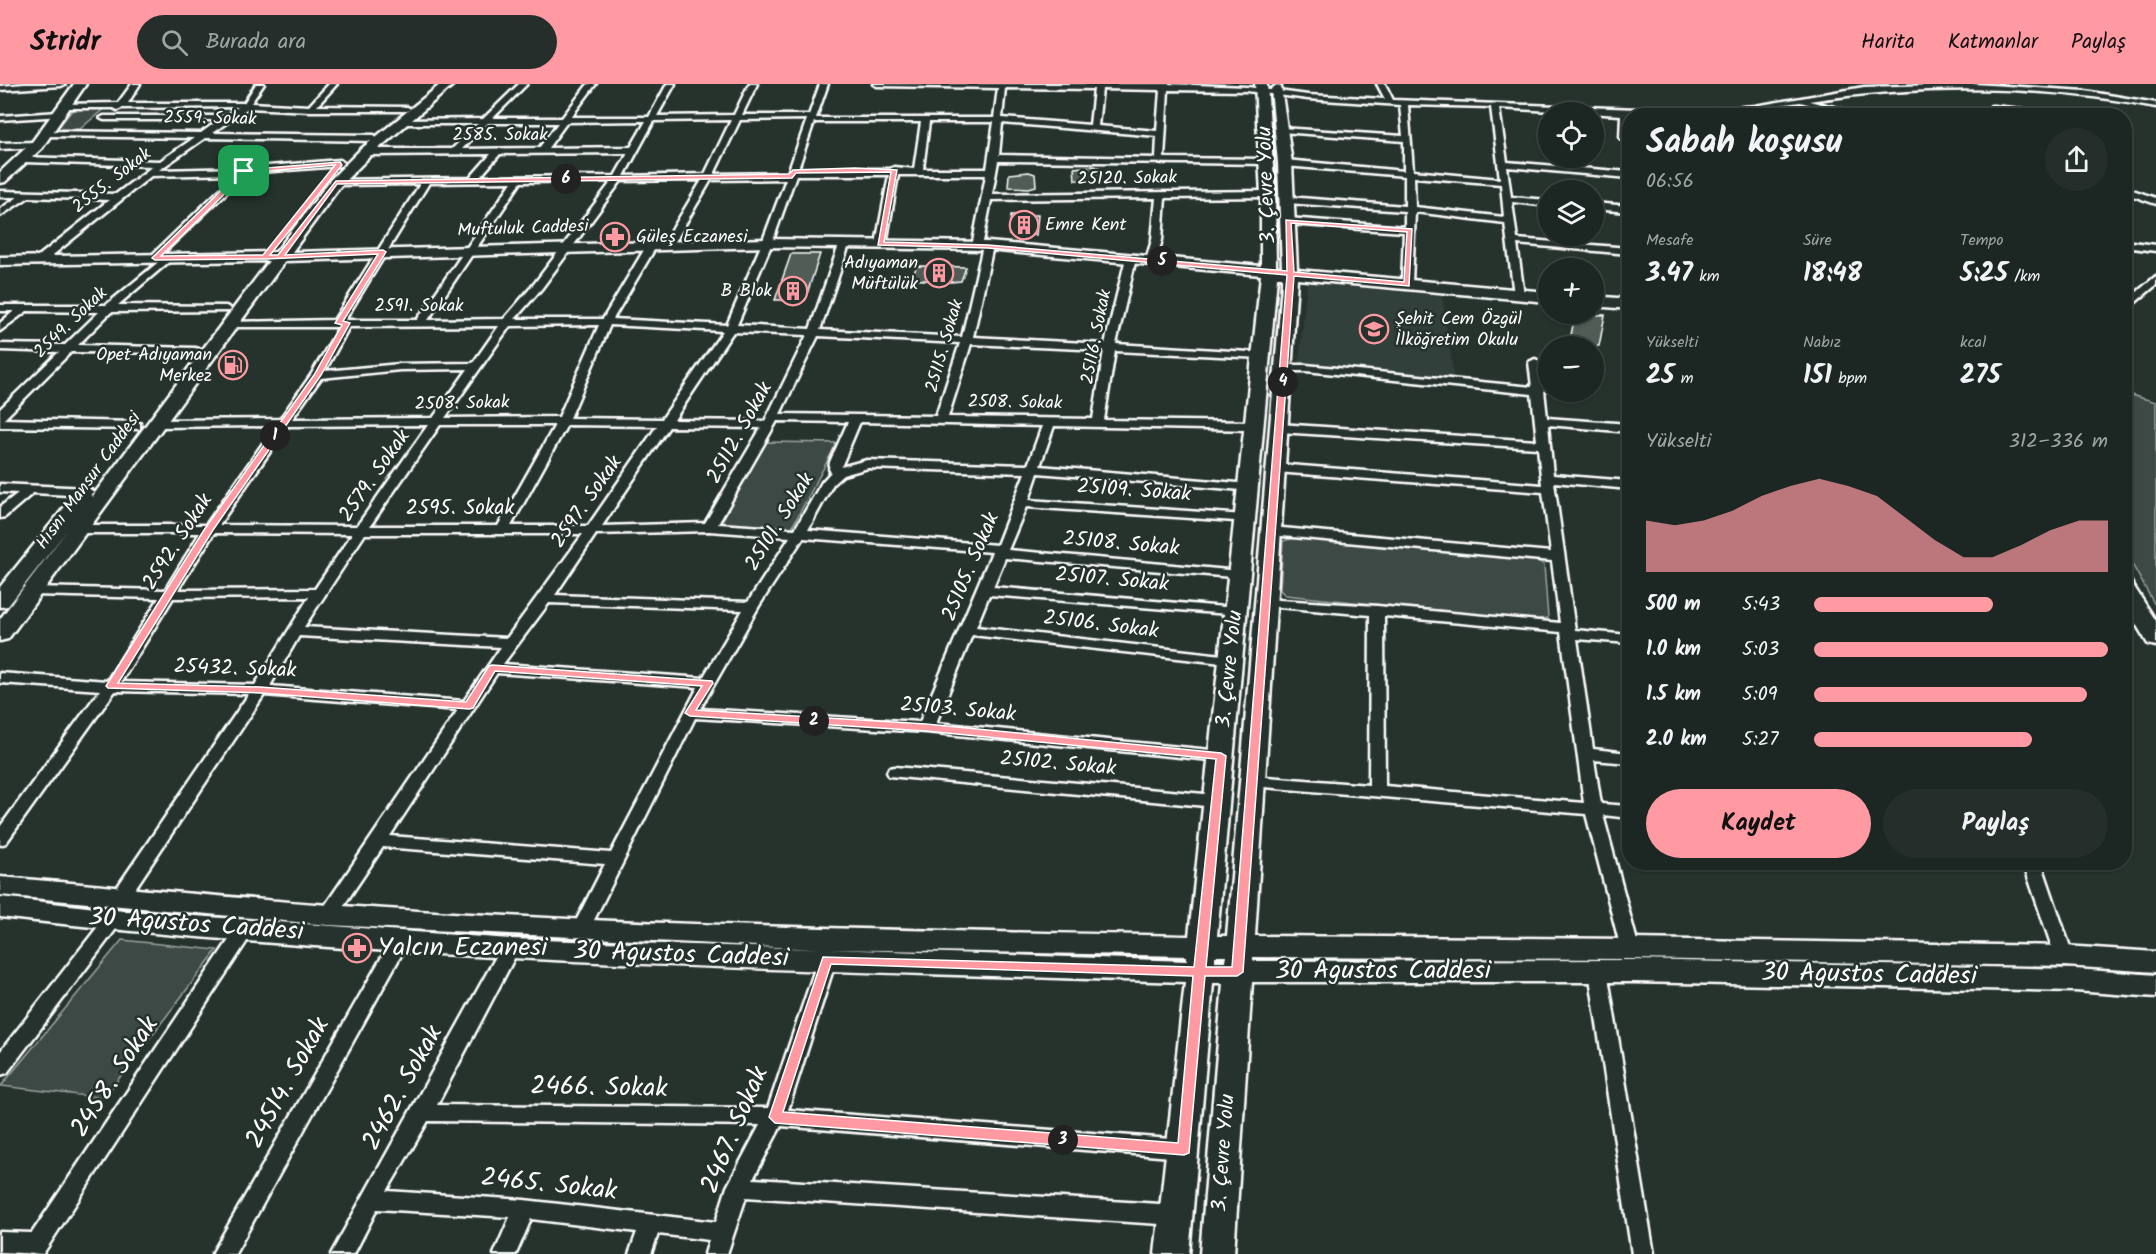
<!DOCTYPE html>
<html lang="tr">
<head>
<meta charset="utf-8">
<style>
  body { margin:0; font-family:Kalam,sans-serif; background:#252e2a; color:#f1f3f6; height:100vh; display:flex; flex-direction:column; font-size:22px; white-space:nowrap }
  * { box-sizing:border-box; margin:0 }
  p { font-size:20px; color:#a0a5a5 }
  .icon { flex:none; width:33px; height:33px; fill:none; stroke:currentColor; stroke-width:2; stroke-linecap:round; stroke-linejoin:round }
  .map { position:relative; flex:1; overflow:hidden }
  .sheet { position:absolute; left:1622px; top:24px; width:510px; height:762px; display:flex; flex-direction:column; background:#1c2622; border-radius:24px; box-shadow:0 2px 4px #0004,0 0 0 2px #3a4340 }
  .sheet>* { flex:none }
  .controls { position:absolute; left:1538px; top:18px; display:grid; gap:12px }
  .controls a { display:grid; place-items:center; width:66px; height:66px; border-radius:50%; background:#1c2622; box-shadow:0 2px 4px #0004,0 0 0 2px #3a4340; font-size:30px }
  .pin { position:absolute; display:grid; place-items:center; width:51px; height:51px; color:#fff; margin:-26px; border-radius:12px; box-shadow:0 3px 9px #0006 }
  .km { position:absolute; width:30px; height:30px; margin:-15px; border-radius:50%; background:#222; color:#fff; font-size:16px; line-height:30px; text-align:center }
  .round { display:grid; place-items:center; flex:none; width:63px; height:63px; border-radius:32px; background:#252e2a }
  .head { display:flex; align-items:center; justify-content:space-between; height:102px; padding:0 24px }
  h1 { font-size:33px; font-weight:700; line-height:45px }
  .metrics { display:grid; grid-template-columns:repeat(3,1fr); gap:9px; height:102px; padding:6px 24px }
  .metrics div { display:grid; align-content:center }
  .metrics b { font-size:26px; font-weight:700 }
  .metrics small { font-size:16px; font-weight:400 }
  .metrics p { font-size:16px }
  .chart { height:168px; padding:12px 24px }
  .chart p { display:flex; justify-content:space-between }
  .chart svg { width:100%; height:108px; margin-top:6px; fill:#ff9aa2; opacity:.7 }
  .button { display:flex; gap:12px; margin-top:auto; padding:12px 24px }
  .button a { flex:1; height:69px; border-radius:36px; background:#ff9aa2; color:#111; font-size:24px; font-weight:700; line-height:69px; text-align:center }
  .button a+a { background:#252e2a; color:#f1f3f6 }
  ul { padding:0 24px; list-style:none; font-size:20px }
  li { display:grid; grid-template-columns:96px 72px 1fr; align-items:center; height:45px }
  li i { height:15px; border-radius:8px; background:#ff9aa2 }
  header { display:flex; align-items:center; gap:36px; box-sizing:border-box; height:84px; padding:0 30px; background:#ff9aa2; color:#111 }
  header strong { font-size:28px }
  nav { display:flex; gap:33px; margin-inline-start:auto; font-size:21px }
  .search { width:420px; height:54px; background:#252e2a; display:flex; align-items:center; gap:15px; box-sizing:border-box; padding:0 21px; border-radius:33px; color:#a0a5a5; font-size:22px }
  .map>svg:first-child { display:block }
</style>
</head>
<body>
<header>
<strong>Stridr</strong>
<div class="search"><svg class="icon" aria-label="search" viewBox="0 0 24 24"><circle cx="10" cy="10" r="6"/><path d="M15 15l6 6"/></svg>Burada ara</div>
<nav><a>Harita</a><a>Katmanlar</a><a>Paylaş</a></nav>
</header>
<div class="map">
<svg width="2156" height="1170" viewBox="0 0 2156 1170">
  <rect width="100%" height="100%" fill="#26332d"/>
  <filter id="ink" filterUnits="userSpaceOnUse"><feTurbulence type="fractalNoise" baseFrequency=".0167" numOctaves="2"/><feDisplacementMap in="SourceGraphic" scale="12" xChannelSelector="R" yChannelSelector="G"/><feConvolveMatrix kernelMatrix="1 2 1 2 8 2 1 2 1" color-interpolation-filters="sRGB"/></filter>
  <g filter="url(#ink)">
    <path fill="#333f3a" d="M1307 199 1442 212 1454 294 1299 278Z"/>
    <g fill="#3e4944" stroke="#9ea4a2" stroke-width="1.5">
      <path d="M1790 22 1855 30 1856 32H1769V27Z"/>
      <path d="M106 23 80 45H57L74 24Z"/>
      <path d="M2124 309 2156 318V523L2124 466Z"/>
      <path d="M765 358 837 359 792 443 716 440Z"/>
      <path d="M1294 454 1535 475 1544 481 1548 534 1531 536 1285 511 1280 506 1283 457Z"/>
      <path d="M122 856 217 866 104 1014 1 1002Z"/>
    </g>
    <g fill="#515c57" stroke="#fff" stroke-width="1.5">
      <path d="M1094 82 1100 84 1102 95 1095 97 1075 96 1074 84Z"/>
      <path d="M1029 88 1035 90 1036 102 1029 104 1008 103 1009 90Z"/>
      <path d="M1011 131H1038L1036 151H1009Z"/>
      <path d="M791 170H820L805 216H775Z"/>
      <path d="M917 182 966 183 961 197 951 198 911 195Z"/>
      <path d="M1575 230 1605 231 1599 262H1569Z"/>
    </g>
    <g fill="none" stroke-linecap="round" stroke-linejoin="round">
      <g stroke="#fff" stroke-width="5">
        <g id="street">
          <path d="M25 0H65L61 2 0 6V2Z"/>
          <path d="M132 0H140L128 19H244L256 0H264L251 19 309 22 329 0H337L317 22 407 23 411 25 407 27H310L248 24 212 49 374 51 378 54 374 57 205 54 159 86 244 84 340 76 344 79 340 82 247 89 155 177 150 174 151 172 236 90 151 92 43 179H35V175L109 116 29 113 0 132V125L18 113H0V107L116 110 153 82 24 78 20 75 21 73 160 77 194 54 46 52 43 51V47L201 49 219 36H104L100 34 104 32H226L238 23 122 24 117 26 113 24H65L61 22 65 20 118 19Z"/>
          <path d="M519 0H527L493 34H562L588 0H596L571 33H649L667 0H675L657 32 734 31 749 0H757L742 31H809L820 0H828L816 34H994L998 4 877 2 873 0H1168L1247 3 1308 11 1385 15 1377 0H1385L1393 16 1691 27 1755 22 1864 3 1974 0 2085 7 2156 19V23C2043 1 1922 0 1809 17L1871 32H1854L1800 18 1719 30 1629 31 1628 54 1624 57 1620 54 1621 31 1499 24 1507 78 1629 88V94L1507 83 1511 113 1548 116V122L1512 118 1517 155 1629 164V170L1517 160 1524 211 1519 214 1514 211 1505 139 1415 128 1412 200 1407 203 1402 200 1404 148 1288 140 1283 137 1288 134 1405 143V127L1287 119 1282 116 1287 113 1405 122V92L1285 82 1281 79 1285 76 1404 87V57L1281 48 1277 46 1281 44 1403 52 1400 21 1308 15 1247 7 1168 6 1164 74 1267 75 1271 78 1270 80 998 77 992 110 1268 107 1273 110 1268 113 1165 114 1162 156 1156 176 1151 179 1146 176 1152 156 1156 114 991 116 982 163 977 166 972 163 986 91H898L886 160 881 163 876 160 889 91H796L772 159 737 241 810 245 839 161 844 158 849 161 820 246 962 253 983 162 988 159 993 162 973 253 1105 260 1126 174 1131 171 1136 174 1116 260 1266 269V273L1262 274 1115 267 1104 336 1255 338 1261 342 1255 346 1054 342 1040 382 1249 400 1254 401 1255 404 1254 407 1038 389 1029 416 1245 431 1250 432 1252 435 1250 438 1026 423 1008 466 1239 487 1246 491 1244 494 1005 474 993 503 1236 524 1241 525 1243 528 1241 531 989 511 976 543 1231 572 1238 576 1236 579 1231 580 972 551 936 639 1221 667 1227 668 1229 672 1227 676 1221 677 926 648 695 634 587 850 581 852 575 850 572 845 605 780 383 763 334 836 328 838 322 836 319 831 322 826 458 626 264 611 126 818 120 819 114 818 111 813 114 808 249 610 115 607 6 759 0 761V743L100 606 0 599V589L107 597 159 514 32 511 25 507 32 503 165 506 200 449H78L71 445 78 441H206L275 342 155 343 149 339 151 336 280 335 311 291 339 243H233L229 242V238L334 236 420 100 336 101 332 98 333 96 470 94 491 70 366 71 362 68 366 65H452L478 40H403L399 38 403 36 483 35ZM1005 4 1094 5 1090 41 1002 34ZM1102 5 1160 6 1157 47 1098 42ZM1408 21 1491 23 1500 95 1413 87ZM731 36 705 90 624 92 654 37ZM740 36 807 35 788 89 714 90ZM646 37 631 63 548 64 567 38ZM814 38H921L914 85 894 83 890 85H798ZM929 38H994L987 85H923ZM488 39H558L539 64 462 65ZM1002 39 1157 52 1156 74 999 71ZM628 69 615 92 480 93 500 70ZM1414 93 1501 100 1504 133 1415 123ZM786 95 762 159 727 241 613 235 657 161 652 158 647 161 603 235H515L542 204 621 97 702 96 663 161 668 164 673 161 711 96ZM612 97 534 200 504 235 428 236 521 98ZM512 98 417 236H345L429 99ZM599 241 559 333 445 334 510 242ZM610 241 723 247 662 335 570 334ZM499 242 473 279 400 280 325 287 349 243ZM733 248 807 251 765 337 674 336ZM818 252 960 259 936 332 780 330ZM971 260 1104 266 1093 335 948 333ZM468 285 433 334 292 335 321 294 400 286ZM777 337 848 338 830 378 829 385 831 388 822 398 795 445 718 440ZM860 338 1042 342 1028 381 867 376 841 383ZM428 341 357 442 219 441 288 342ZM440 341H555L498 442H370ZM567 341 657 342 588 442H511ZM669 343 761 344 705 439 602 442ZM868 384 1025 389 997 461 808 446 833 400 843 391ZM709 447 790 453 748 518 555 511 596 450ZM214 449 352 450 315 505 178 506ZM365 450H583L507 554 304 543ZM803 454 992 468 920 638 700 625 759 522ZM309 513 255 601 121 598 173 514ZM549 519 743 526 703 594 503 580ZM299 552 501 563 464 617 270 602ZM497 589 698 603 611 769 390 752Z"/>
          <path d="M1994 22 2069 30 2073 32H2041L1991 26V22Z"/>
          <path d="M59 28H62V32L0 36V32Z"/>
          <path d="M37 58 41 61 40 63 0 65V59Z"/>
          <path d="M2124 103 2156 114V120L2124 109Z"/>
          <path d="M1593 119 1629 122V128L1593 125Z"/>
          <path d="M2124 157 2156 161V167L2124 163Z"/>
          <path d="M167 171 172 174 171 176 118 221 226 222 231 225 230 227 111 228 78 261 195 264 199 265V269L71 268 4 335H1L136 338 140 339V345L0 343V325L59 268 0 266V260L65 261 99 228 27 227 0 247V239L14 227H0V221H106Z"/>
          <path d="M2156 192V201L2124 228V219Z"/>
          <path d="M1535 275 1541 278 1547 334 1629 340V348L1548 341 1553 391 1629 397V405L1554 398 1575 546 1629 551V559L1577 555 1593 665 1629 669V679L1594 676 1601 720 1629 722V734L1603 731 1639 865 1637 870 1630 872 1623 870 1621 865 1586 730 1252 702 1246 701 1244 697 1246 693 1252 692 1369 701 1370 531 1266 522 1259 518 1261 515 1377 522 1560 539 1552 477 1271 451 1264 447 1271 443 1551 468 1543 408 1276 388 1270 384 1276 380 1542 401 1538 364 1279 348 1273 344 1279 340 1537 357 1532 310 1306 287H1284L1278 284 1284 281H1306L1532 303 1529 278ZM1384 532 1561 548 1584 719 1385 702Z"/>
          <path d="M0 400 88 404 94 408 88 412 33 409 5 433 0 434V423L18 409 0 408Z"/>
          <path d="M895 683 1216 711 1222 713 1224 717 1222 721 1216 723 889 692 887 688 889 684Z"/>
          <path d="M2023 778H2041L2073 872 2071 877 2064 879 2057 877 2055 872Z"/>
          <path d="M113 829 119 831 122 836 119 841 7 989 0 991V968L107 831Z"/>
          <path d="M245 839 251 841 254 846 251 851 43 1170 0 1168V1148L32 1149 239 841Z"/>
          <path d="M401 848 407 850 410 855 235 1170H212L395 850Z"/>
          <path d="M510 858 517 860 519 865 437 1021 768 1024 818 876 820 871 827 869 834 871 836 876 788 1026 1184 1056 1191 1059 1194 1065 1191 1071 1184 1074 781 1042 753 1095 1176 1121 1184 1124 1187 1131 1184 1138 1176 1141 746 1113 727 1170H705L709 1156 658 1150 651 1170H629L637 1148 531 1135 516 1170H494L510 1133 377 1125 354 1170H331L503 860ZM428 1037 760 1041 727 1103 716 1138 524 1116 387 1107Z"/>
          <path d="M1598 880 1605 882 1607 887 1654 1170H1632L1589 887 1591 882Z"/>
        </g>
      </g>
      <g stroke="#fff" stroke-width="5">
        <g id="secondary">
          <path d="M74 0H86L42 64 5 98 0 99V88L32 58Z"/>
          <path d="M441 0H454L371 71 341 101 292 168 767 155 988 158 1261 182V110L1255 0H1267L1275 110 1276 184H1282L1278 79 1271 5 1277 1 1281 3 1292 79 1297 186 1548 208V218L1297 195 1255 852 1630 855 2064 862 2156 868V888L2064 882 1630 875 1253 873V877L1633 876 2075 885 2156 891V913L2075 907 1633 898H1252L1234 1170H1200L1223 899H1213L1189 1170H1155L1185 898C789 885 393 879 0 833V813L113 826 510 855 818 865 328 841 0 811V793C109 802 219 813 328 821 615 842 902 846 1189 852L1261 191 988 166 767 163 285 177 8 555 0 557V535L68 445 8 522 0 523V503L76 409H90L92 413 269 177 0 181V173L276 168 331 95 361 65ZM1277 193H1282V201L1227 852H1217ZM828 865 1187 872V877ZM1215 872H1226L1225 877H1215Z"/>
          <path d="M1593 212 1629 215V225L1593 222Z"/>
          <path d="M2124 496 2131 498 2156 537V562L2148 560 2124 520Z"/>
        </g>
      </g>
      <use href="#street" fill="#26332d" fill-rule="evenodd"/>
      <use href="#secondary" fill="#26332d" fill-rule="evenodd"/>
    </g>
  </g>
  <path fill="#ff9aa2" stroke="#fff" stroke-width="1.5" fill-rule="evenodd" d="M340 78 342 81 270 171H278L336 97 789 90 793 86 855 84 897 86 884 158 988 161 1287 187 1286 136 1412 145 1409 202 1294 192 1243 888 1237 892H1205L1189 1069 1184 1071 775 1039 769 1033 823 873 1194 883 1216 675 926 647 690 632 685 629 702 602 495 587 473 624 469 625 260 609 108 604 106 602 204 446 314 291 342 241 335 239 378 170 265 175 155 176 152 174 242 86ZM335 81 263 171 161 172 246 89ZM891 88 878 161 988 164 1287 191 1232 883H1206L1226 672 1221 669 926 640 696 626 713 599 712 597 492 581 489 582 466 618 260 603 118 599 213 446 321 291 350 239 343 237 386 168 383 166 285 171 337 100 792 94 796 89ZM1291 139 1407 148 1404 198 1294 188ZM831 880 1193 892 1178 1059 783 1028Z"/>
  <defs>
    <g id="building-ring" transform="scale(1.5)"><circle r="9.5" fill="#26332d" stroke="#ff9aa2" stroke-width="1.5"/><path d="M-4-6H4V6H1V3H-1V6H-4ZM-2.5-4.3h1.7v1.8h-1.7ZM.8-4.3h1.7v1.8H.8ZM-2.5-1h1.7V.8h-1.7ZM.8-1h1.7V.8H.8Z" fill="#ff9aa2"/></g>
    <g id="pharmacy-ring" transform="scale(1.5)"><circle r="9.5" fill="#26332d" stroke="#ff9aa2" stroke-width="1.5"/><path d="M-2-6h4v4h4v4h-4v4h-4v-4h-4v-4h4Z" fill="#ff9aa2"/></g>
    <g id="school-ring" transform="scale(1.5)"><circle r="9.5" fill="#26332d" stroke="#ff9aa2" stroke-width="1.5"/><path d="M0-5L7-2L0 1L-7-2ZM-4 1L0 2.5L4 1V4Q0 6-4 4Z" fill="#ff9aa2"/></g>
    <g id="fuel-ring" transform="scale(1.5)"><circle r="9.5" fill="#26332d" stroke="#ff9aa2" stroke-width="1.5"/><path d="M-5.5-6h7V0h2V4h1.3V-2.5L3-4.5l.8-.8L6-3V5H2.5V1h-1V6h-7ZM-4.2-4.7v3.2H.2V-4.7Z" fill="#ff9aa2"/></g>
  </defs>
  <g fill-rule="evenodd">
    <use href="#building-ring" x="1024" y="141"/>
    <use href="#pharmacy-ring" x="615" y="153"/>
    <use href="#building-ring" x="939" y="189"/>
    <use href="#building-ring" x="793" y="207"/>
    <use href="#school-ring" x="1374" y="245"/>
    <use href="#fuel-ring" x="233" y="281"/>
    <use href="#pharmacy-ring" x="357" y="864"/>
  </g>
  <g text-anchor="middle" dominant-baseline="central" stroke-width="5" stroke-linejoin="round" paint-order="stroke">
    <g font-size="18" fill="#fff" stroke="#26332d">
      <text transform="translate(210 35) rotate(1)">2559. Sokak</text>
      <text x="500" y="51">2585. Sokak</text>
      <text transform="translate(1127 95) rotate(-1)">25120. Sokak</text>
      <text transform="translate(112 97) rotate(-38)">2555. Sokak</text>
      <text transform="translate(523 145) rotate(-2)">Muftuluk Caddesi</text>
      <text x="419" y="222">2591. Sokak</text>
      <text transform="translate(71 239) rotate(-44)">2549. Sokak</text>
      <text transform="translate(1097 253) rotate(-79)">25116. Sokak</text>
      <text transform="translate(945 262) rotate(-74)">25115. Sokak</text>
      <text transform="translate(1015 319) rotate(1)">2508. Sokak</text>
      <text transform="translate(462 320) rotate(-1)">2508. Sokak</text>
      <text transform="translate(89 397) rotate(-54)">Hısnı Mansur Caddesi</text>
    </g>
    <g font-size="18" fill="#fff" stroke="#26332d" text-anchor="start">
      <text x="1045" y="141">Emre Kent</text>
      <text x="636" y="153">Güleş Eczanesi</text>
      <text x="918" y="179" text-anchor="end">Adıyaman<tspan x="918" dy="21">Müftülük</tspan></text>
      <text x="772" y="207" text-anchor="end">B Blok</text>
      <text x="1395" y="235">Şehit Cem Özgül<tspan x="1395" dy="21">İlköğretim Okulu</tspan></text>
      <text x="212" y="271" text-anchor="end">Opet Adıyaman<tspan x="212" dy="21">Merkez</tspan></text>
    </g>
    <g font-size="21" fill="#fff" stroke="#26332d">
      <text transform="translate(1267 101) rotate(-92)">3. Çevre Yolu</text>
      <text transform="translate(740 349) rotate(-61)">25112. Sokak</text>
      <text transform="translate(375 392) rotate(-55)">2579. Sokak</text>
      <text transform="translate(1134 407) rotate(4)">25109. Sokak</text>
      <text transform="translate(587 418) rotate(-55)">2597. Sokak</text>
      <text x="460" y="424">2595. Sokak</text>
      <text transform="translate(780 438) rotate(-58)">25101. Sokak</text>
      <text transform="translate(178 458) rotate(-57)">2592. Sokak</text>
      <text transform="translate(1121 460) rotate(5)">25108. Sokak</text>
      <text transform="translate(971 483) rotate(-67)">25105. Sokak</text>
      <text transform="translate(1112 496) rotate(5)">25107. Sokak</text>
      <text transform="translate(1101 541) rotate(7)">25106. Sokak</text>
      <text transform="translate(235 585) rotate(2)">25432. Sokak</text>
      <text transform="translate(1230 585) rotate(-84)">3. Çevre Yolu</text>
      <text transform="translate(958 626) rotate(5)">25103. Sokak</text>
      <text transform="translate(1058 680) rotate(5)">25102. Sokak</text>
      <text transform="translate(1224 1069) rotate(-86)">3. Çevre Yolu</text>
    </g>
    <g font-size="26" fill="#fff" stroke="#26332d">
      <text transform="translate(196 841) rotate(4)">30 Agustos Caddesi</text>
      <text transform="translate(681 871) rotate(2)">30 Agustos Caddesi</text>
      <text x="1383" y="887">30 Agustos Caddesi</text>
      <text transform="translate(1869 891) rotate(1)">30 Agustos Caddesi</text>
      <text transform="translate(115 993) rotate(-57)">2458. Sokak</text>
      <text transform="translate(288 999) rotate(-61)">24514. Sokak</text>
      <text transform="translate(403 1004) rotate(-61)">2462. Sokak</text>
      <text transform="translate(599 1004) rotate(1)">2466. Sokak</text>
      <text transform="translate(735 1046) rotate(-67)">2467. Sokak</text>
      <text transform="translate(549 1101) rotate(6)">2465. Sokak</text>
    </g>
    <g font-size="26" fill="#fff" stroke="#26332d" text-anchor="start">
      <text x="378" y="864">Yalcın Eczanesi</text>
    </g>
  </g>
</svg>
<div class="controls">
<a><svg class="icon" aria-label="locate" viewBox="0 0 24 24"><circle cx="12" cy="12" r="6"/><path d="M12 2v4M12 18v4M2 12h4M18 12h4"/></svg></a>
<a><svg class="icon" aria-label="layers" viewBox="0 0 24 24"><path d="M12 4l9 5-9 5-9-5zM3 14l9 5 9-5"/></svg></a>
<a>+</a>
<a>−</a>
</div>
<div class="pin" style="left:244px;top:87px;background:#1e9e55"><svg class="icon" aria-label="arrive" viewBox="0 0 24 24"><path d="M6 21V4h12l-3 4 3 4H6"/></svg></div>
<b class="km" style="left:275px;top:352px">1</b>
<b class="km" style="left:814px;top:637px">2</b>
<b class="km" style="left:1063px;top:1056px">3</b>
<b class="km" style="left:1283px;top:298px">4</b>
<b class="km" style="left:1162px;top:177px">5</b>
<b class="km" style="left:566px;top:95px">6</b>
<section class="sheet">
<div class="head"><div><h1>Sabah koşusu</h1><p>06:56</p></div><a class="round"><svg class="icon" aria-label="share" viewBox="0 0 24 24"><path d="M12 15V3M7 8l5-5 5 5M5 13v7h14v-7"/></svg></a></div>
<div class="metrics">
<div><p>Mesafe</p><b>3.47<small> km</small></b></div>
<div><p>Süre</p><b>18:48</b></div>
<div><p>Tempo</p><b>5:25<small> /km</small></b></div>
</div>
<div class="metrics">
<div><p>Yükselti</p><b>25<small> m</small></b></div>
<div><p>Nabız</p><b>151<small> bpm</small></b></div>
<div><p>kcal</p><b>275</b></div>
</div>
<div class="chart"><p><span>Yükselti</span>312–336 m</p>
<svg viewBox="0 0 160 44" preserveAspectRatio="none"><path d="M0 44V23L10 25L20 23L30 19L40 13L50 9L60 6L70 9L80 13L90 22L100 31L110 38L120 38L130 33L140 27L150 23L160 23V44z"/></svg>
</div>
<ul>
<li><b>500 m</b>5:43<i style="width:61%"></i></li>
<li><b>1.0 km</b>5:03<i style="width:100%"></i></li>
<li><b>1.5 km</b>5:09<i style="width:93%"></i></li>
<li><b>2.0 km</b>5:27<i style="width:74%"></i></li>
</ul>
<div class="button"><a>Kaydet</a><a>Paylaş</a></div>
</section>
</div>
</body>
</html>
